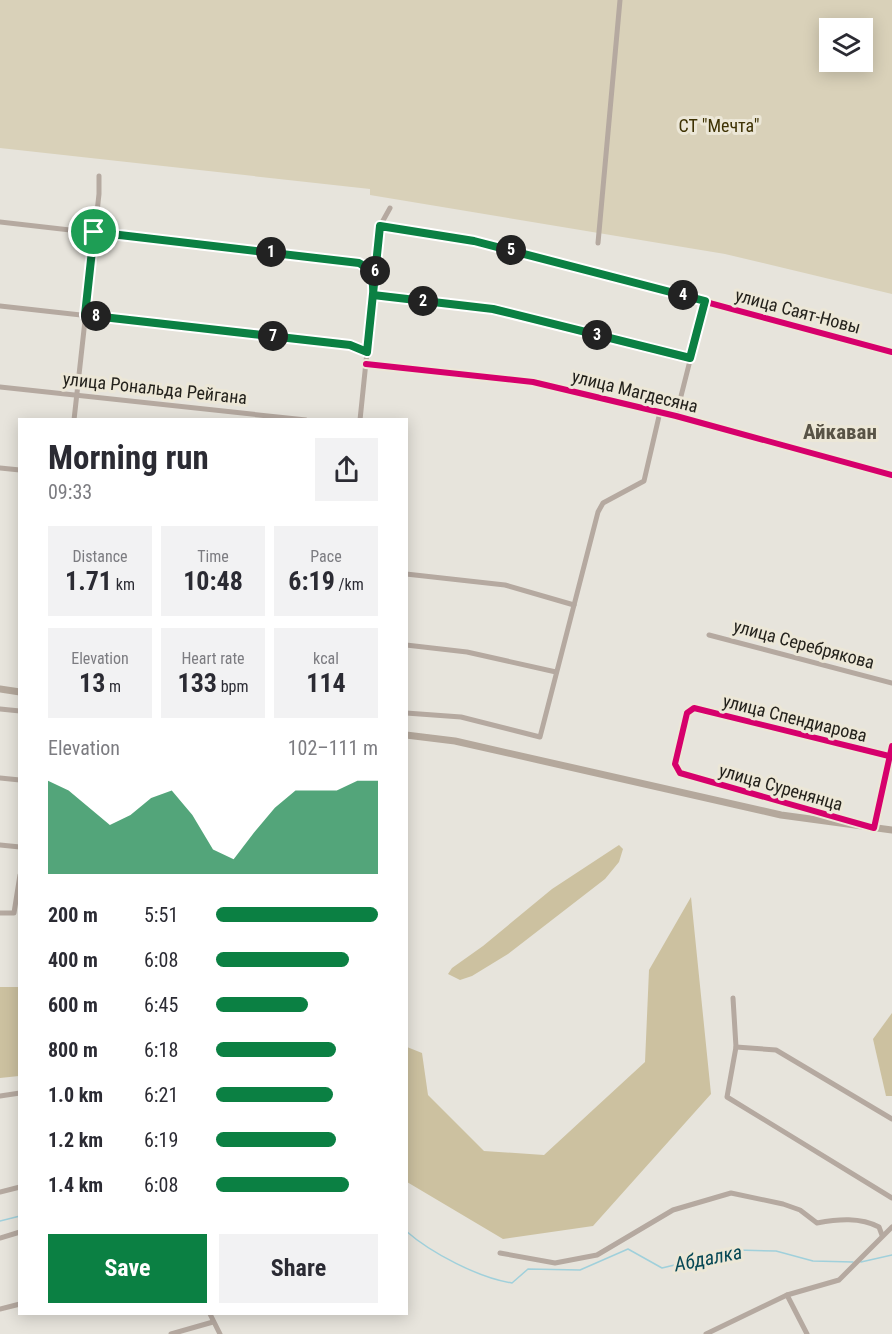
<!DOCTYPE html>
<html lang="en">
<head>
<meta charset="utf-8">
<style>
  body { margin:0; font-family:"Roboto Condensed",sans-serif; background:#f2f2f3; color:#2b2b33; height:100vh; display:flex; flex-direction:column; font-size:22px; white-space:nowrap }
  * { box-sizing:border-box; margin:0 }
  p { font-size:20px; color:#7c7c81 }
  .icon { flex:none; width:33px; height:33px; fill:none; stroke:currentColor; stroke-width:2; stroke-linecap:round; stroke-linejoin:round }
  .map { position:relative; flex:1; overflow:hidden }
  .details { position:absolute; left:18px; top:418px; width:390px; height:897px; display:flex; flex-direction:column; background:#fff; border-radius:0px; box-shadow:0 3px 15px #0003 }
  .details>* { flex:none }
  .fabs { position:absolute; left:819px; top:18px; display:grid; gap:12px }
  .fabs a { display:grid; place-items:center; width:54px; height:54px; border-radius:0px; background:#fff; box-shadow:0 3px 15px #0003; font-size:30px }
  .pin { position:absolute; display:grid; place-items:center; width:51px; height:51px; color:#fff; margin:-26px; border:3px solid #fff; border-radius:50%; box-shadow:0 2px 6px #0007 }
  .km { position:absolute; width:30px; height:30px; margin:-15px; border-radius:50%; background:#222; color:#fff; font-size:16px; line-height:30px; text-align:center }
  .round { display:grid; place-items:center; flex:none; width:63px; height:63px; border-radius:0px; background:#f2f2f3 }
  .head { display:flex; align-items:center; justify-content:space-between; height:102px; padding:0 30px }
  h1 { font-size:33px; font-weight:700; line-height:45px }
  .stats { display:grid; grid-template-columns:repeat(3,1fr); gap:9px; height:102px; padding:6px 30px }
  .stats div { display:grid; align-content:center; border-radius:0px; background:#f2f2f3; text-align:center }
  .stats b { font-size:26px; font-weight:700 }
  .stats small { font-size:16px; font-weight:400 }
  .stats p { font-size:16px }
  .chart { height:168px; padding:12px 30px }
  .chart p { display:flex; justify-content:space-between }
  .chart svg { width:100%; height:108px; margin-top:6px; fill:#0b8043; opacity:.7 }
  .primary-button { display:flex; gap:12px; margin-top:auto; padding:12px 30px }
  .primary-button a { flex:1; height:69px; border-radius:0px; background:#0b8043; color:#fff; font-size:24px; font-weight:700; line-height:69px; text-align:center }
  .primary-button a+a { background:#f2f2f3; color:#2b2b33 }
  ul { padding:0 30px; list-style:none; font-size:20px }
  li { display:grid; grid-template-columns:96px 72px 1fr; align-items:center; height:45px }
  li i { height:15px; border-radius:8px; background:#0b8043 }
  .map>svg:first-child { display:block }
</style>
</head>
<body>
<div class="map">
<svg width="892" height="1334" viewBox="0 0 892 1334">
  <rect width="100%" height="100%" fill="#e7e4dc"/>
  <path fill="#d9d1b9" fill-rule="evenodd" d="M0 0H892V294L725 254 370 195V189L0 148ZM830 28H862V62H830Z"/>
  <g fill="#ccc1a0">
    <path d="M619 845 623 849 619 862 605 879 508 954 472 976 460 980 448 974 452 968 483 946 552 889Z"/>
    <path d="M691 897 711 1094 593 1226 503 1239 407 1182V1047L422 1053 428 1095 484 1151 544 1155 645 1062 649 970Z"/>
    <path d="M0 987H19V1076L0 1078Z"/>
    <path d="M892 1013V1096H886L873 1039Z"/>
  </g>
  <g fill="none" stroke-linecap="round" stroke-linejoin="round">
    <g stroke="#a0d0db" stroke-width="1.5">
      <path d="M0 1221 20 1216"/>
      <path d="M406 1231C431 1253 479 1278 512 1283L528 1269 580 1270 628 1249 662 1268 737 1250 776 1251 813 1261 853 1262"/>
      <path d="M861 1262 892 1255"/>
    </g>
    <g stroke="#b5a9a0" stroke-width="5">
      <path d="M0 222 359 263 365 266 374 283"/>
      <path d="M380 226 474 241 516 251 892 352"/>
      <path d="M598 243 620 0"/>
      <path d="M373 295 493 309 690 359"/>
      <path d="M0 306 350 345 367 352"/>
      <path d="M366 364 533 382 676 416 892 475"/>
      <path d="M0 387 306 420"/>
      <path d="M676 416 705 301"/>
      <path d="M74 420 99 194V176"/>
      <path d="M360 420 380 226 390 208"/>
      <path d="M0 468 20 470"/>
      <path d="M406 574 505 585 574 605"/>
      <path d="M709 635 892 683"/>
      <path d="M406 645 467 652 556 672"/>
      <path d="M0 709 20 711"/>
      <path d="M406 713 461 717 540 737 598 512 603 503 644 481 660 412"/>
      <path d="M0 778 20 780"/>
      <path d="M850 822 680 773 675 764 687 713 694 708 889 756"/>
      <path d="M873 828 892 746"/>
      <path d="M0 845 20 847"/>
      <path d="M0 913H14L20 875"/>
      <path d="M733 998 736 1047 727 1097 892 1198"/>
      <path d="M736 1047 776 1050 892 1119"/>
      <path d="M0 1096 20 1093"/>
      <path d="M0 1192 20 1187"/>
      <path d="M0 1238 20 1232"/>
      <path d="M500 1253 555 1263 597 1255 673 1210 731 1193 783 1204 800 1210 817 1223C838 1219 860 1217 879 1227L882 1235"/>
      <path d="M787 1295 807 1334"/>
      <path d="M0 1309 20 1304"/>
      <path d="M210 1314 220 1334"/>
      <path d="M171 1334 213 1322"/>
      <path d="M706 1334 787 1295 839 1280 892 1227"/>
    </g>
    <g stroke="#b4a89c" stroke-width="7">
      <path d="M0 689 20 692"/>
      <path d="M406 735 455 741 781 815 892 830"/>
    </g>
    <g stroke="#ece7d7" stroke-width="10">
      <g id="cycleway">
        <path d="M380 226 474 241 516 251 892 352"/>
        <path d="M366 364 533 382 676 416 892 475"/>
        <path d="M889 756 694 708 687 713 675 764 680 773 874 828 892 746"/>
      </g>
    </g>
    <use href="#cycleway" stroke="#d6006c" stroke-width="6"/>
  </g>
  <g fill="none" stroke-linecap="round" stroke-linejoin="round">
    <g stroke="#fff" stroke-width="12">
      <path id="route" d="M94 232 359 263C371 269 374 282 373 295L493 309 690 358 705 301 474 241 380 226C376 268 371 310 367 352L350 345 85 315 94 232"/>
    </g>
    <use href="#route" stroke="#0b8043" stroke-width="8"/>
  </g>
  <g text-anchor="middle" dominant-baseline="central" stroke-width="6" stroke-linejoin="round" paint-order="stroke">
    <g font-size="18" fill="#3e3203" stroke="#ece7d7">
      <text x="719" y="125">СТ "Мечта"</text>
    </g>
    <g font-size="18" fill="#24221c" stroke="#ece7d7">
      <text transform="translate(798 311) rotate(15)">улица Саят-Новы</text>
      <text transform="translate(155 388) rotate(6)">улица Рональда Рейгана</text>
      <text transform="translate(635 391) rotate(14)">улица Магдесяна</text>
      <text transform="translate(804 644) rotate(15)">улица Серебрякова</text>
      <text transform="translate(795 718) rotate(14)">улица Спендиарова</text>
      <text transform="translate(781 787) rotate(16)">улица Суренянца</text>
    </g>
    <g font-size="20" font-style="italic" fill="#074855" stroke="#ece7d7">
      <text transform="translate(708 1258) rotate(-11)">Абдалка</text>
    </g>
    <g font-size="21" font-weight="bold" fill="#585346" stroke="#ece7d7">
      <text x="840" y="432">Айкаван</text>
    </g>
  </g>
</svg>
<div class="fabs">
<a><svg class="icon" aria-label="layers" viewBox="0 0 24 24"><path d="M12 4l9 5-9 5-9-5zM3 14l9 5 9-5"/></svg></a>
</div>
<div class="pin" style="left:94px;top:232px;background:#1e9e55"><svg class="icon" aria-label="arrive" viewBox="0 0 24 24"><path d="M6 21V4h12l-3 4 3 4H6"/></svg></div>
<b class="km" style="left:271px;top:252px">1</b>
<b class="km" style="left:423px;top:301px">2</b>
<b class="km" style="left:597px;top:335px">3</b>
<b class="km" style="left:683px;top:295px">4</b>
<b class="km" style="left:511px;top:250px">5</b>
<b class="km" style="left:375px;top:271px">6</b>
<b class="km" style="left:273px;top:336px">7</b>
<b class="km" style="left:96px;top:316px">8</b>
<section class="details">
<div class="head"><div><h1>Morning run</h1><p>09:33</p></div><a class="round"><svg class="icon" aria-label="share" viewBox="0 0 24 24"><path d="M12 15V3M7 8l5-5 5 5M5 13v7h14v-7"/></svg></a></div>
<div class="stats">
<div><p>Distance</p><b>1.71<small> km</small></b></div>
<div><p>Time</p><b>10:48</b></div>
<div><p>Pace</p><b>6:19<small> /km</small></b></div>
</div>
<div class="stats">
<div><p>Elevation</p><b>13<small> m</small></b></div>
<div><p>Heart rate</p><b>133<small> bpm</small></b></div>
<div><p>kcal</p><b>114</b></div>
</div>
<div class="chart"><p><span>Elevation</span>102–111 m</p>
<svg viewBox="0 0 160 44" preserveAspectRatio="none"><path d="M0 44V6L10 10L20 17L30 24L40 20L50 13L60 10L70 20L80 34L90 38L100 27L110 17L120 10L130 10L140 10L150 6L160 6V44z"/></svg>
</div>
<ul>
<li><b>200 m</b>5:51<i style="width:100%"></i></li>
<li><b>400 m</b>6:08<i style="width:82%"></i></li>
<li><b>600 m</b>6:45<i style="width:57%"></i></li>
<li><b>800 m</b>6:18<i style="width:74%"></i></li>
<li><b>1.0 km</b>6:21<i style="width:72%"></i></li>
<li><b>1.2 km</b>6:19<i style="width:74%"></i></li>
<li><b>1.4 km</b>6:08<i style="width:82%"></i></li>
</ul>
<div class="primary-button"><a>Save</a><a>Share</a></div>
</section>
</div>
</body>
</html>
